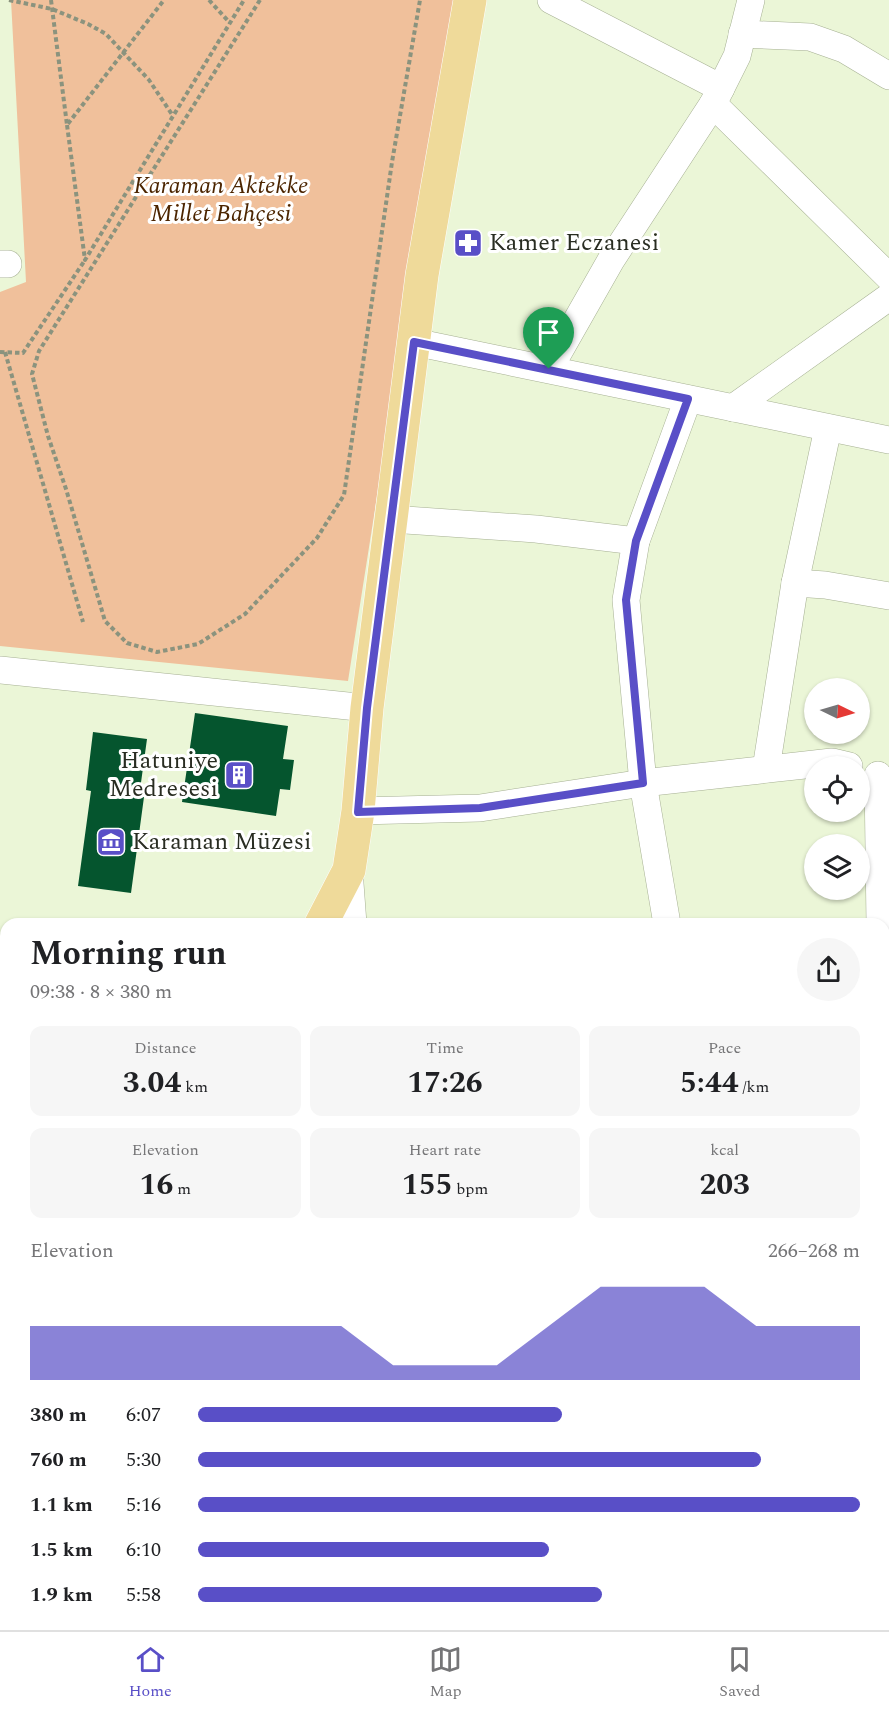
<!DOCTYPE html>
<html lang="en">
<head>
<meta charset="utf-8">
<style>
  body { margin:0; font-family:Spectral,serif; background:#f6f6f6; color:#202124; height:100vh; display:flex; flex-direction:column; font-size:22px; white-space:nowrap }
  * { box-sizing:border-box; margin:0 }
  p { font-size:20px; color:#757577 }
  .icon { flex:none; width:33px; height:33px; fill:none; stroke:currentColor; stroke-width:2; stroke-linecap:round; stroke-linejoin:round }
  .map { position:relative; flex:1; overflow:hidden }
  .drawer { position:absolute; left:0px; top:918px; width:890px; height:712px; display:flex; flex-direction:column; background:#fff; border-radius:18px 18px 0 0; box-shadow:0 2px 4px #0004 }
  .drawer>* { flex:none }
  .needle { width:39px; rotate:95deg }
  .controls { position:absolute; left:804px; top:678px; display:grid; gap:12px }
  .controls a { display:grid; place-items:center; width:66px; height:66px; border-radius:50%; background:#fff; box-shadow:0 2px 4px #0004; font-size:30px }
  .pin { position:absolute; display:grid; place-items:center; width:51px; height:51px; color:#fff; margin:-62px -26px; border-radius:50% 50% 50% 0; rotate:-45deg; box-shadow:0 0 6px #0007 }
  .pin .icon { rotate:45deg }
  .round { display:grid; place-items:center; flex:none; width:63px; height:63px; border-radius:32px; background:#f6f6f6 }
  .head { display:flex; align-items:center; justify-content:space-between; height:102px; padding:0 30px }
  h1 { font-size:33px; font-weight:700; line-height:45px }
  .metrics { display:grid; grid-template-columns:repeat(3,1fr); gap:9px; height:102px; padding:6px 30px }
  .metrics div { display:grid; align-content:center; border-radius:12px; background:#f6f6f6; text-align:center }
  .metrics b { font-size:30px; font-weight:700 }
  .metrics small { font-size:16px; font-weight:400 }
  .metrics p { font-size:16px }
  .chart { height:168px; padding:12px 30px }
  .chart p { display:flex; justify-content:space-between }
  .chart svg { width:100%; height:108px; margin-top:6px; fill:#594fc7; opacity:.7 }
  ul { padding:0 30px; list-style:none; font-size:20px }
  li { display:grid; grid-template-columns:96px 72px 1fr; align-items:center; height:45px }
  li i { height:15px; border-radius:8px; background:#594fc7 }
  .tab-bar { display:flex; justify-content:space-around; align-items:center; height:84px; border-top:2px solid #e0e0e0; background:#fff; font-size:16px; color:#757577 }
  .tab-bar a { display:grid; justify-items:center; gap:3px }
  .tab-bar .selected { color:#594fc7 }
  .map>svg:first-child { display:block }
</style>
</head>
<body>
<div class="map">
<svg width="889" height="1630" viewBox="0 0 889 1630">
  <rect width="100%" height="100%" fill="#ebf6d7"/>
  <path fill="#f0c09b" d="M11 0H455L348 681 0 646V292L26 282Z"/>
  <g fill="#05552e">
    <path d="M195 713 288 726 283 759 294 760 290 790 280 789 276 816 182 802Z"/>
    <path d="M93 732 147 739 139 797H144L131 893 78 886 91 791 86 790Z"/>
    <path d="M187 1624H263L265 1630H190Z"/>
  </g>
  <g fill="none" stroke-linecap="round" stroke-linejoin="round">
    <g stroke="#a6b093" stroke-width="28">
      <g id="minor">
        <path d="M551 0 721 88"/>
        <path d="M742 34 810 37 844 49 889 76"/>
        <path d="M713 104 889 277"/>
        <path d="M0 264H8"/>
        <path d="M414 342 889 440"/>
        <path d="M549 369 611 260 713 104 737 56 751 0"/>
        <path d="M733 408 889 297"/>
        <path d="M391 519 536 529 636 541"/>
        <path d="M795 583 825 585 889 596"/>
        <path d="M0 670 367 708"/>
        <path d="M766 769 795 583 828 428"/>
        <path d="M878 775 880 924"/>
        <path d="M358 811 480 808 643 783 832 762 849 766"/>
        <path d="M349 870 353 924"/>
        <path d="M667 924 643 783 626 600 636 541 688 399"/>
        <path d="M0 988H6"/>
        <path d="M884 1043 889 1044"/>
        <path d="M0 1073 6 1049"/>
        <path d="M0 1298 6 1299"/>
        <path d="M884 1497 889 1498"/>
        <path d="M88 1630 91 1624"/>
        <path d="M318 1630 319 1624"/>
        <path d="M654 1630 655 1624"/>
      </g>
    </g>
    <g stroke="#fff" stroke-width="34">
      <g id="major">
        <path d="M321 924 349 870 358 811 367 708 422 275 470 0"/>
        <path d="M0 1420 6 1410"/>
      </g>
    </g>
    <g stroke="#8b937e" stroke-width="4" stroke-dasharray="4.5 3" stroke-linecap="butt">
      <path d="M9 0 52 9 88 24 106 34 149 80 173 116"/>
      <path d="M51 0 67 125 164 0"/>
      <path d="M209 0 230 23"/>
      <path d="M260 0 39 351 32 374 48 436 66 489 105 621 127 643 157 652 198 644 245 614 317 538 344 495 392 162 420 0"/>
      <path d="M67 125 85 260 244 0"/>
      <path d="M0 352 23 353 85 260"/>
      <path d="M5 352 83 622"/>
    </g>
    <use href="#minor" stroke="#fff" stroke-width="27"/>
    <use href="#major" stroke="#efda9a" stroke-width="33"/>
  </g>
  <g fill="none" stroke-linecap="round" stroke-linejoin="round">
    <g stroke="#fff" stroke-width="12">
      <path id="route" d="M414 342 688 399 636 541 626 600 643 783 480 808 358 812 367 708Z"/>
    </g>
    <use href="#route" stroke="#594fc7" stroke-width="8"/>
  </g>
  <defs>
    <g id="pharmacy-square" transform="scale(1.5)"><rect x="-9" y="-9" width="18" height="18" rx="4" fill="#594fc7" stroke="#fff"/><path d="M-2-6h4v4h4v4h-4v4h-4v-4h-4v-4h4Z" fill="#fff"/></g>
    <g id="building-square" transform="scale(1.5)"><rect x="-9" y="-9" width="18" height="18" rx="4" fill="#594fc7" stroke="#fff"/><path d="M-4-6H4V6H1V3H-1V6H-4ZM-2.5-4.3h1.7v1.8h-1.7ZM.8-4.3h1.7v1.8H.8ZM-2.5-1h1.7V.8h-1.7ZM.8-1h1.7V.8H.8Z" fill="#fff"/></g>
    <g id="museum-square" transform="scale(1.5)"><rect x="-9" y="-9" width="18" height="18" rx="4" fill="#594fc7" stroke="#fff"/><path d="M0-6L6-3V-2H-6V-3ZM-5-1h2V3h-2ZM-1-1h2V3h-2ZM3-1h2V3H3ZM-6 4H6V6H-6Z" fill="#fff"/></g>
  </defs>
  <g fill-rule="evenodd">
    <use href="#pharmacy-square" x="468" y="243"/>
    <use href="#building-square" x="239" y="775"/>
    <use href="#museum-square" x="111" y="842"/>
  </g>
  <g text-anchor="middle" dominant-baseline="central" stroke-width="6" stroke-linejoin="round" paint-order="stroke">
    <g font-size="24" font-style="italic" fill="#4c2500" stroke="#fff">
      <text x="221" y="186">Karaman Aktekke<tspan x="221" dy="28">Millet Bahçesi</tspan></text>
    </g>
    <g font-size="24" fill="#292d22" stroke="#fff" text-anchor="start">
      <text x="489" y="243">Kamer Eczanesi</text>
      <text x="218" y="761" text-anchor="end">Hatuniye<tspan x="218" dy="28">Medresesi</tspan></text>
      <text x="132" y="842">Karaman Müzesi</text>
    </g>
  </g>
</svg>
<div class="controls">
<a><svg class="needle" viewBox="-14 -14 28 28"><path d="M0-13l5 13h-10z" fill="#e53935"/><path d="M0 13l5-13h-10z" fill="#757577"/></svg></a>
<a><svg class="icon" aria-label="locate" viewBox="0 0 24 24"><circle cx="12" cy="12" r="6"/><path d="M12 2v4M12 18v4M2 12h4M18 12h4"/></svg></a>
<a><svg class="icon" aria-label="layers" viewBox="0 0 24 24"><path d="M12 4l9 5-9 5-9-5zM3 14l9 5 9-5"/></svg></a>
</div>
<div class="pin" style="left:549px;top:369px;background:#1e9e55"><svg class="icon" aria-label="arrive" viewBox="0 0 24 24"><path d="M6 21V4h12l-3 4 3 4H6"/></svg></div>
<section class="drawer">
<div class="head"><div><h1>Morning run</h1><p>09:38 · 8 × 380 m</p></div><a class="round"><svg class="icon" aria-label="share" viewBox="0 0 24 24"><path d="M12 15V3M7 8l5-5 5 5M5 13v7h14v-7"/></svg></a></div>
<div class="metrics">
<div><p>Distance</p><b>3.04<small> km</small></b></div>
<div><p>Time</p><b>17:26</b></div>
<div><p>Pace</p><b>5:44<small> /km</small></b></div>
</div>
<div class="metrics">
<div><p>Elevation</p><b>16<small> m</small></b></div>
<div><p>Heart rate</p><b>155<small> bpm</small></b></div>
<div><p>kcal</p><b>203</b></div>
</div>
<div class="chart"><p><span>Elevation</span>266–268 m</p>
<svg viewBox="0 0 160 44" preserveAspectRatio="none"><path d="M0 44V22L10 22L20 22L30 22L40 22L50 22L60 22L70 38L80 38L90 38L100 22L110 6L120 6L130 6L140 22L150 22L160 22V44z"/></svg>
</div>
<ul>
<li><b>380 m</b>6:07<i style="width:55%"></i></li>
<li><b>760 m</b>5:30<i style="width:85%"></i></li>
<li><b>1.1 km</b>5:16<i style="width:100%"></i></li>
<li><b>1.5 km</b>6:10<i style="width:53%"></i></li>
<li><b>1.9 km</b>5:58<i style="width:61%"></i></li>
</ul>
</section>
</div>
<nav class="tab-bar">
<a class="selected"><svg class="icon" aria-label="home" viewBox="0 0 24 24"><path d="M3 11l9-7 9 7M6 9v11h12V9"/></svg>Home</a>
<a><svg class="icon" aria-label="map" viewBox="0 0 24 24"><path d="M3 6l6-2 6 2 6-2v14l-6 2-6-2-6 2zM9 4v14M15 6v14"/></svg>Map</a>
<a><svg class="icon" aria-label="saved" viewBox="0 0 24 24"><path d="M7 4h10v16l-5-4-5 4z"/></svg>Saved</a>
</nav>
</body>
</html>
